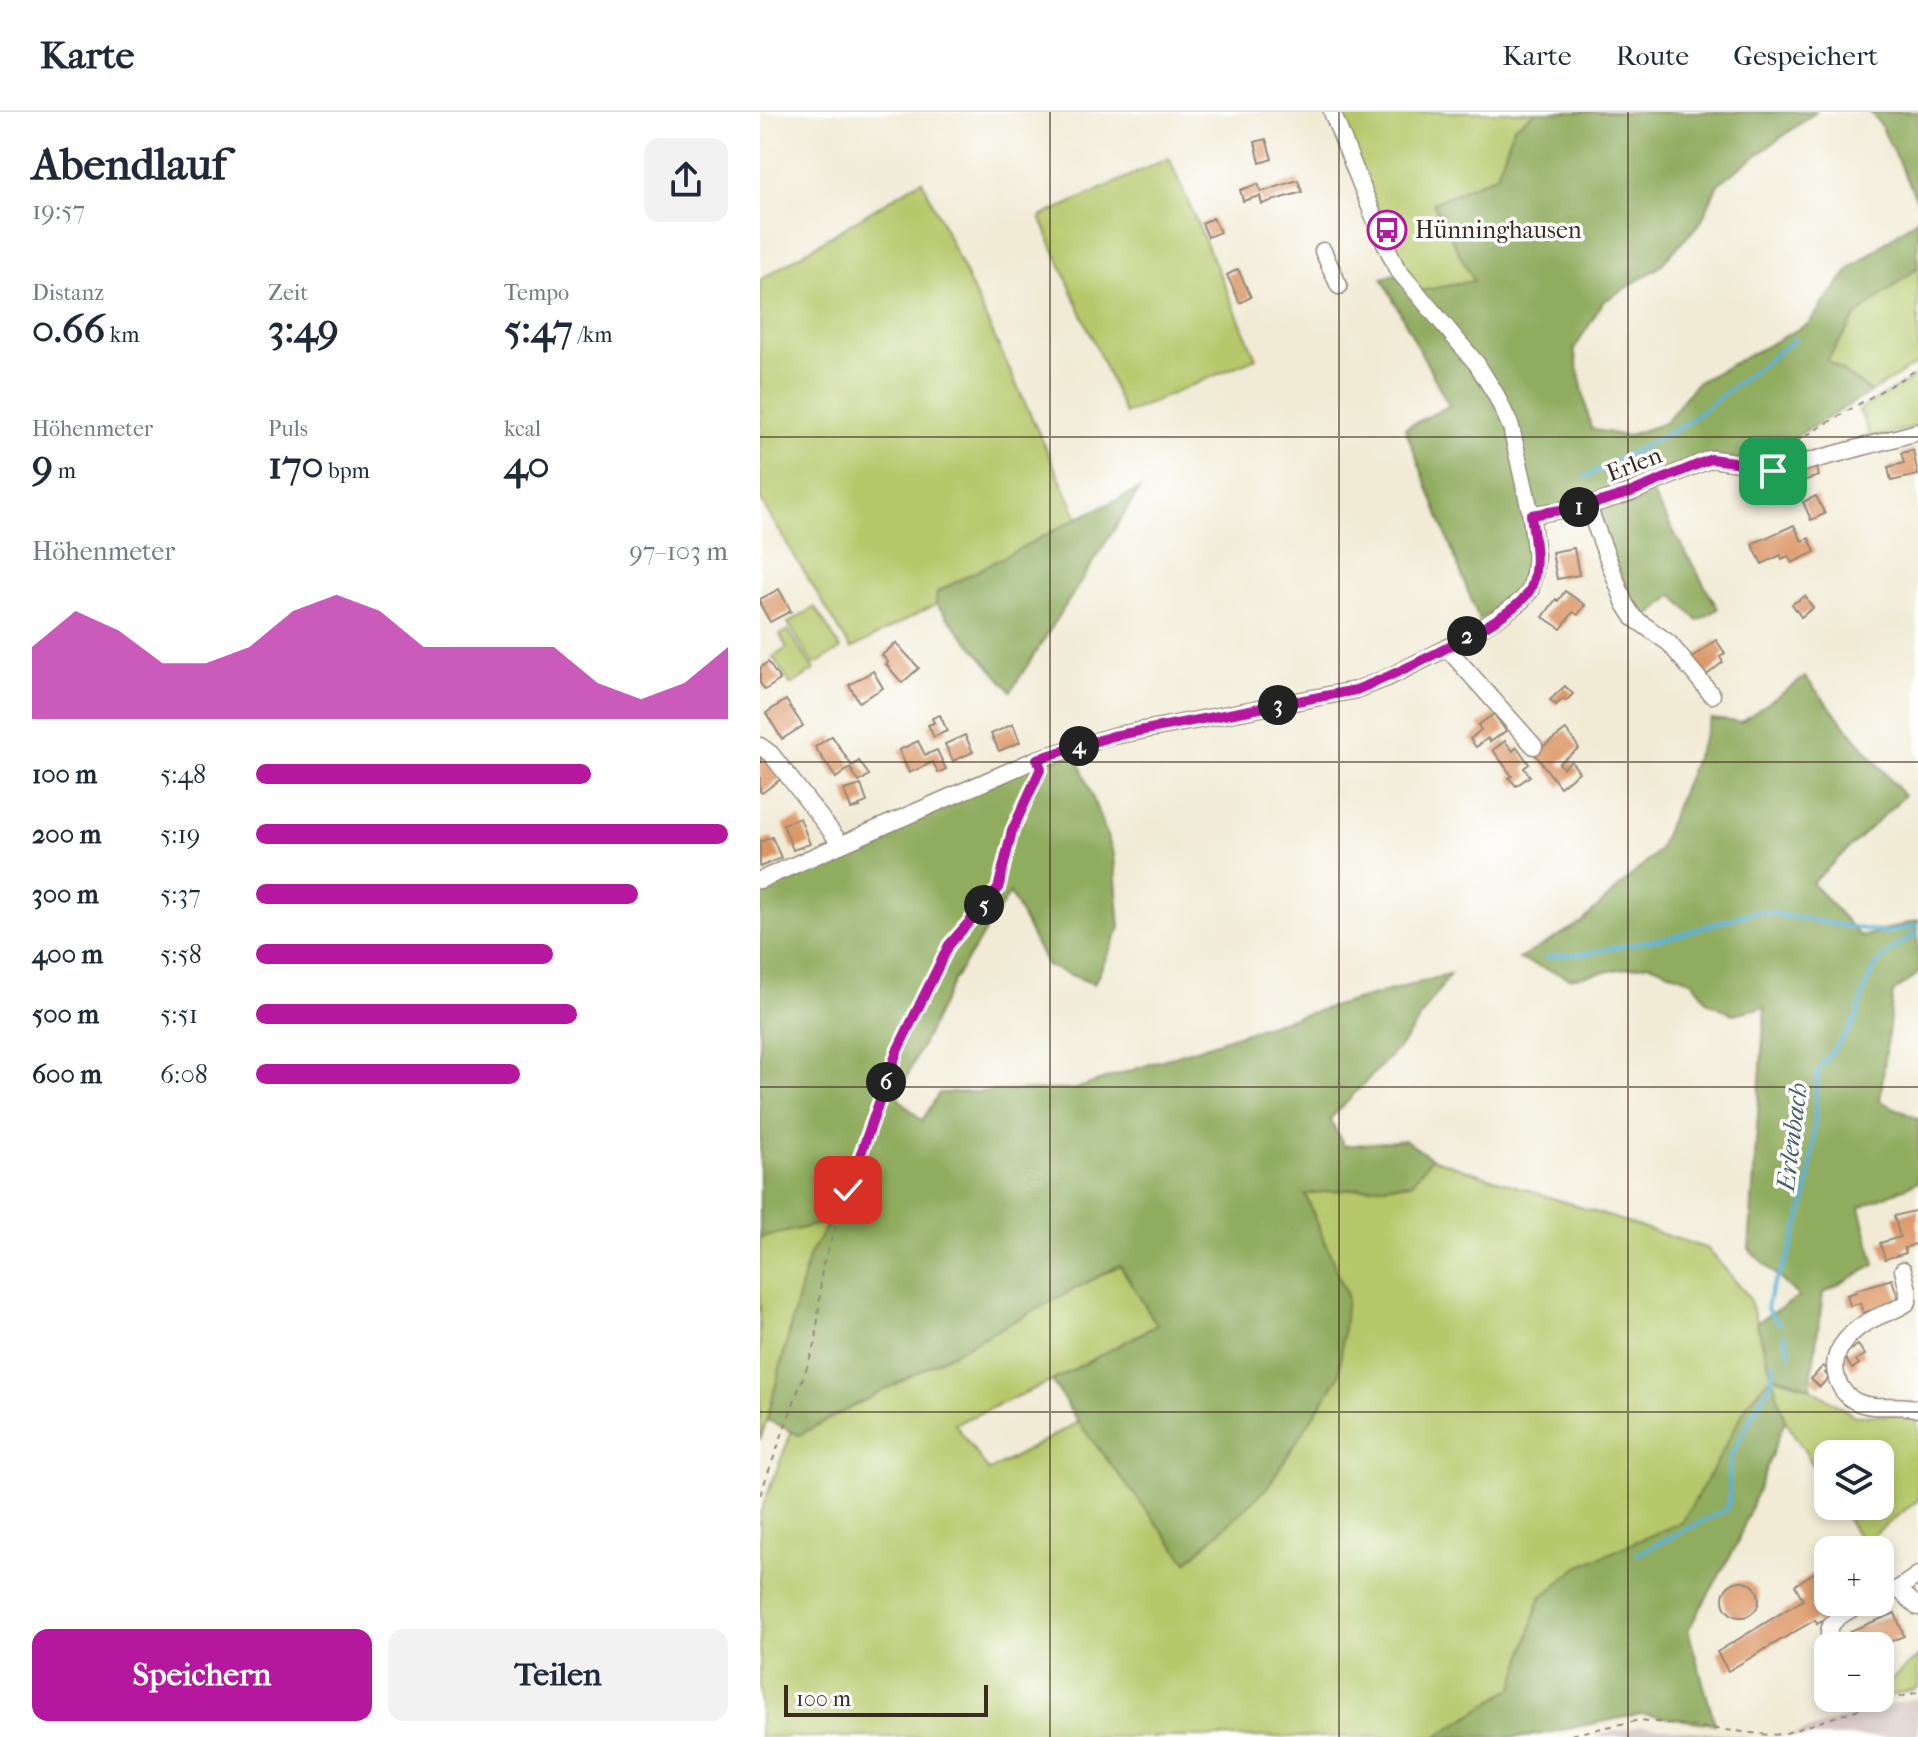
<!DOCTYPE html>
<html lang="de">
<head>
<meta charset="utf-8">
<style>
  body { margin:0; font-family:"IM FELL French Canon",serif; background:#f2f2f3; color:#1f2937; height:100vh; display:flex; flex-direction:column; font-size:30px; white-space:nowrap }
  * { box-sizing:border-box; margin:0 }
  p { font-size:26px; color:#747a83 }
  .icon { flex:none; width:44px; height:44px; fill:none; stroke:currentColor; stroke-width:2; stroke-linecap:round; stroke-linejoin:round }
  .map { position:relative; flex:1; overflow:hidden }
  .sheet { display:flex; flex-direction:column; background:#fff; width:760px }
  .sheet>* { flex:none }
  .tools { position:absolute; left:1054px; top:1328px; display:grid; gap:16px }
  .tools a { display:grid; place-items:center; width:80px; height:80px; border-radius:16px; background:#fff; box-shadow:0 4px 12px #0003; font-size:40px }
  .scale { position:absolute; left:24px; bottom:20px; width:204px; box-sizing:border-box; padding-left:8px; border:4px solid #3b2a1e; border-top:0; font-size:22px; line-height:28px; white-space:nowrap; color:#3b2a1e; -webkit-text-stroke:6px #fff; paint-order:stroke }
  .pin { position:absolute; display:grid; place-items:center; width:68px; height:68px; color:#fff; margin:-34px; border-radius:16px; box-shadow:0 4px 12px #0006 }
  .km { position:absolute; width:40px; height:40px; margin:-20px; border-radius:50%; background:#222; color:#fff; font-size:22px; line-height:40px; text-align:center }
  .round { display:grid; place-items:center; flex:none; width:84px; height:84px; border-radius:16px; background:#f2f2f3 }
  .headline { display:flex; align-items:center; justify-content:space-between; height:136px; padding:0 32px }
  h1 { font-size:44px; font-weight:800; line-height:60px }
  .figures { display:grid; grid-template-columns:repeat(3,1fr); gap:12px; height:136px; padding:8px 32px }
  .figures div { display:grid; align-content:center }
  .figures b { font-size:40px; font-weight:800 }
  .figures small { font-size:22px; font-weight:400 }
  .figures p { font-size:22px }
  .chart { height:224px; padding:16px 32px }
  .chart p { display:flex; justify-content:space-between }
  .chart svg { width:100%; height:144px; margin-top:8px; fill:#b5179e; opacity:.7 }
  .cta { display:flex; gap:16px; margin-top:auto; padding:16px 32px }
  .cta a { flex:1; height:92px; border-radius:16px; background:#b5179e; color:#fff; font-size:32px; font-weight:800; line-height:92px; text-align:center }
  .cta a+a { background:#f2f2f3; color:#1f2937 }
  ul { padding:0 32px; list-style:none; font-size:26px }
  li { display:grid; grid-template-columns:128px 96px 1fr; align-items:center; height:60px }
  li i { height:20px; border-radius:10px; background:#b5179e }
  header { display:flex; align-items:center; gap:48px; box-sizing:border-box; height:112px; padding:0 40px; background:#fff; border-bottom:2px solid #e0e1e3 }
  header strong { font-size:38px }
  nav { display:flex; gap:44px; margin-inline-start:auto; font-size:28px }
  main { display:flex; flex:1; min-height:0 }
  .map>svg:first-child { display:block }
</style>
</head>
<body>
<header>
<strong>Karte</strong>
<nav><a>Karte</a><a>Route</a><a>Gespeichert</a></nav>
</header>
<main>
<section class="sheet">
<div class="headline"><div><h1>Abendlauf</h1><p>19:57</p></div><a class="round"><svg class="icon" aria-label="share" viewBox="0 0 24 24"><path d="M12 15V3M7 8l5-5 5 5M5 13v7h14v-7"/></svg></a></div>
<div class="figures">
<div><p>Distanz</p><b>0.66<small> km</small></b></div>
<div><p>Zeit</p><b>3:49</b></div>
<div><p>Tempo</p><b>5:47<small> /km</small></b></div>
</div>
<div class="figures">
<div><p>Höhenmeter</p><b>9<small> m</small></b></div>
<div><p>Puls</p><b>170<small> bpm</small></b></div>
<div><p>kcal</p><b>40</b></div>
</div>
<div class="chart"><p><span>Höhenmeter</span>97–103 m</p>
<svg viewBox="0 0 160 44" preserveAspectRatio="none"><path d="M0 44V22L10 11L20 17L30 27L40 27L50 22L60 11L70 6L80 11L90 22L100 22L110 22L120 22L130 33L140 38L150 33L160 22V44z"/></svg>
</div>
<ul>
<li><b>100 m</b>5:48<i style="width:71%"></i></li>
<li><b>200 m</b>5:19<i style="width:100%"></i></li>
<li><b>300 m</b>5:37<i style="width:81%"></i></li>
<li><b>400 m</b>5:58<i style="width:63%"></i></li>
<li><b>500 m</b>5:51<i style="width:68%"></i></li>
<li><b>600 m</b>6:08<i style="width:56%"></i></li>
</ul>
<div class="cta"><a>Speichern</a><a>Teilen</a></div>
</section>
<div class="map">
<svg width="1158" height="1625" viewBox="0 0 1158 1625">
  <rect width="100%" height="100%" fill="#fff"/>
  <filter id="ink" filterUnits="userSpaceOnUse"><feTurbulence type="fractalNoise" baseFrequency=".0125" numOctaves="2"/><feDisplacementMap in="SourceGraphic" scale="16" xChannelSelector="R" yChannelSelector="G"/><feConvolveMatrix kernelMatrix="1 2 1 2 8 2 1 2 1" color-interpolation-filters="sRGB"/></filter>
  <filter id="wash" filterUnits="userSpaceOnUse"><feTurbulence type="fractalNoise" baseFrequency=".006" numOctaves="4" result="noise"/><feDisplacementMap in="SourceGraphic" scale="32" xChannelSelector="R" yChannelSelector="G"/><feGaussianBlur stdDeviation="1.8" result="paint"/><feColorMatrix in="noise" values="0 0 0 0 0 0 0 0 0 0 0 0 0 0 0 0 0 1.4 0 .05"/><feComposite in="paint" operator="in"/></filter>
  <g filter="url(#wash)">
    <rect width="100%" height="100%" fill="#f1ebd5"/>
    <g fill="#d0c0bc">
      <path d="M1158 1585V1625H1026L1082 1606Z"/>
      <path d="M881 1614 996 1625H831Z"/>
    </g>
    <g fill="#b6c86b" stroke="#787944" stroke-width="2">
      <path d="M578 0H776L754 15 737 63 673 91 714 169 662 179 632 133Z"/>
      <path d="M409 46 496 246 365 302 280 105Z"/>
      <path d="M162 68 318 406 178 480 176 492 91 537 0 387V168Z"/>
      <path d="M1158 155V251L1111 280 1067 248 1097 203Z"/>
      <path d="M1158 263V314L1111 326 1099 298Z"/>
      <path d="M55 495 81 537 54 553 28 511Z"/>
      <path d="M28 518 54 558 31 573 13 545 27 536 20 523Z"/>
      <path d="M671 1046 948 1137 989 1185 1012 1264 1050 1276 1095 1304 1151 1302 1158 1313V1388L1103 1431 1078 1394H1120V1342H1068V1377L1025 1308 1011 1264 922 1410 818 1455 780 1486 754 1575 676 1625H0V1401L32 1319 39 1323 360 1153 397 1213 292 1269 195 1312 229 1359 318 1310 428 1450 587 1184 545 1081 652 1071Z"/>
      <path d="M70 1109 48 1147 7 1308 0 1328V1126Z"/>
      <path d="M1158 1545V1576L1103 1591 1109 1586H1120V1577Z"/>
    </g>
    <g fill="#90ac5f" stroke="#666b3e" stroke-width="2">
      <path d="M776 0H1056L958 72 941 110 898 156 843 190 814 238 831 317 866 324 905 311 936 271 1048 212 1090 157 1158 106V155L1097 203 1067 248 1111 280 993 350 952 344 819 392 764 402C766 420 774 456 766 473 760 486 732 500 719 508L645 316 689 294 622 166 635 162 649 181 714 169 673 91 737 63 754 15Z"/>
      <path d="M1110 0H1158V90L1121 14Z"/>
      <path d="M380 377 251 579 176 492 177 480 318 406Z"/>
      <path d="M890 378 958 497 938 509 913 483 884 509 877 503 834 397Z"/>
      <path d="M1045 565 1144 684 1052 771 1101 825 1158 808V862L1133 880 1120 989 1158 1007V1070L1100 1095 1115 1153 1063 1181 1050 1276 1030 1268 1012 1264 1025 1308 975 1436 928 1518 955 1612 881 1602 766 1625H676L754 1575 780 1486 818 1455 922 1410 952 1359 988 1291 1012 1264 997 1210 1039 1185 989 1137 1005 895 973 902 948 890 932 869 890 852 810 866 759 847 822 810 898 739 951 607 981 610Z"/>
      <path d="M316 641 354 743 360 816 334 872 287 854 250 781 193 869 137 985 162 1009 179 981 315 977 517 910 690 862 643 931 570 1007 584 1034 645 1028 671 1046 652 1071 545 1082 587 1184 579 1264 506 1377 427 1450 318 1310 292 1269 397 1213 360 1153 39 1323 7 1308 48 1146 69 1110 0 1126V777L261 658Z"/>
    </g>
    <g fill="none" stroke-linecap="round" stroke-linejoin="round">
      <g stroke="#58b2d6" stroke-width="4">
        <path d="M825 365 924 313 1035 227"/>
        <path d="M787 845 829 841 914 824 997 799 1127 821 1158 813"/>
        <path d="M1019 1211 1007 1197C1010 1174 1015 1171 1025 1151 1032 1137 1036 1119 1041 1104 1055 1058 1054 1009 1057 962 1065 944 1080 932 1091 915 1098 906 1100 891 1104 880 1114 847 1130 838 1158 821"/>
        <path d="M1024 1222 1030 1242"/>
        <path d="M877 1442 967 1397C973 1381 966 1362 971 1345L993 1301 1011 1271 1014 1251"/>
      </g>
    </g>
    <g id="blocks">
      <g fill="#db9564">
        <path d="M506 27 512 47 500 51 495 30Z"/>
        <path d="M538 68 542 80 502 92 500 84 483 89 480 78 498 72 501 80Z"/>
        <path d="M453 106 460 120 448 125 442 111Z"/>
        <path d="M478 157 491 185 480 191 467 163Z"/>
        <path d="M1153 338 1158 363 1131 369 1128 355 1144 351 1141 341Z"/>
        <path d="M1056 354 1059 364 1039 370 1036 360Z"/>
        <path d="M1056 384 1065 402 1051 408 1043 390Z"/>
        <path d="M1034 413 1042 429 1049 426 1055 440 1032 451 1028 444 1022 447 1021 443 1002 452 992 432Z"/>
        <path d="M814 436 819 463 797 467 792 440Z"/>
        <path d="M19 477 31 499 10 510 0 492V487Z"/>
        <path d="M805 479 825 493 818 503 813 500 801 517 783 505 796 487 798 489Z"/>
        <path d="M1045 484 1053 496 1041 505 1032 492Z"/>
        <path d="M956 528 965 541 960 545 963 550 943 566 929 549Z"/>
        <path d="M136 531 159 556 142 571 126 552 128 550 122 543Z"/>
        <path d="M8 550 20 568 5 578 0 571V556Z"/>
        <path d="M113 559 123 576 99 590 89 573Z"/>
        <path d="M805 574 813 582 806 589 803 587 796 593 790 588Z"/>
        <path d="M26 588 43 614 22 627 6 601Z"/>
        <path d="M734 602 746 619 730 630 728 626 716 635 710 627 721 618 718 613Z"/>
        <path d="M180 603 187 619 174 625 168 613 174 611 172 606Z"/>
        <path d="M253 612 260 630 239 639 231 622Z"/>
        <path d="M806 618 819 636 799 651 803 656 811 649 819 660 800 675 774 641Z"/>
        <path d="M205 623 213 640 193 649 185 632Z"/>
        <path d="M72 624 92 654 99 649 109 663 99 670 90 656 76 666 55 635Z"/>
        <path d="M158 629 165 643 177 638 186 657 178 661 173 650 149 661 139 638Z"/>
        <path d="M745 629 753 639 757 635 769 652 764 656 770 664 756 674 749 666 752 664 733 638Z"/>
        <path d="M4 643 21 667 2 681 0 679V646Z"/>
        <path d="M101 673 107 690 99 693 100 695 91 697 84 678Z"/>
        <path d="M40 706 50 732 33 738 23 712Z"/>
        <path d="M12 725 21 746 0 755V730Z"/>
        <path d="M1158 1098V1131L1144 1136 1146 1141 1125 1147 1120 1131 1140 1125 1134 1104Z"/>
        <path d="M1132 1167 1139 1190 1103 1201 1100 1191 1090 1194 1087 1183 1096 1180V1178Z"/>
        <path d="M1098 1233 1105 1243 1096 1248 1099 1252 1092 1257 1083 1243Z"/>
        <path d="M1063 1254 1068 1258 1065 1261 1069 1265 1060 1275 1051 1267Z"/>
        <path d="M1057 1459 1062 1468 1068 1464V1490H1076L1067 1496 1071 1504 1057 1512 1055 1508 968 1559 957 1540 1043 1488 1035 1473Z"/>
        <circle cx="981" cy="1487" r="18"/>
        <path d="M1135 1501 1144 1524 1119 1534H1096L1090 1519Z"/>
      </g>
    </g>
  </g>
  <g filter="url(#ink)">
    <use href="#blocks" fill-opacity="0" stroke="#968a7a" stroke-width="2"/>
    <g fill="none" stroke-linecap="round" stroke-linejoin="round">
      <g stroke="#968a7a" stroke-width="19">
        <g id="minor">
          <path d="M563 139 579 174"/>
          <path d="M828 394 865 492 874 506 909 531 952 583"/>
          <path d="M771 403 830 393 869 381 951 347 974 350 1013 359 1158 320"/>
          <path d="M687 536 774 634"/>
          <path d="M0 634 11 642 81 732"/>
          <path d="M0 768 277 647 353 624 596 578 627 566 691 534 745 501 762 488 770 479 774 461 776 444 771 403 751 315 736 283 717 252 637 157 620 120 572 0"/>
          <path d="M1143 1158 1148 1178V1190C1138 1198 1127 1200 1115 1206 1095 1215 1070 1237 1076 1262 1078 1274 1086 1285 1097 1290 1117 1299 1138 1290 1158 1297"/>
          <path d="M1158 1463 1138 1477 1158 1495"/>
          <path d="M1120 1482 1138 1477"/>
          <path d="M1071 1534C1062 1507 1084 1503 1103 1490"/>
        </g>
      </g>
      <g stroke="#968a7a" stroke-width="2" stroke-dasharray="6 6" stroke-linecap="butt">
        <path d="M1015 342 1158 257"/>
        <path d="M0 1383 56 1230 62 1155 114 1001 138 937 189 833 238 777 252 719 279 662"/>
        <path d="M800 1625 880 1608 1009 1623 1023 1622 1105 1595 1158 1580"/>
      </g>
      <use href="#minor" stroke="#fff" stroke-width="16"/>
    </g>
  </g>
  <g fill="none" stroke-linecap="round" stroke-linejoin="round" filter="url(#ink)">
    <g stroke="#fff" stroke-width="16">
      <path id="route" d="M88 1078 138 937 189 833 238 777 252 719 281 656 277 647 353 624 596 578C629 565 759 506 771 476 780 453 774 426 771 403L830 393 869 381 951 347 974 350 1013 359"/>
    </g>
    <use href="#route" stroke="#b5179e" stroke-width="10"/>
  </g>
  <path fill="none" stroke="#3b2a1e" stroke-width="2" stroke-opacity="0.55" d="M290 0V1625M579 0V1625M868 0V1625M0 325H1158M0 650H1158M0 975H1158M0 1300H1158"/>
  <defs>
    <g id="bus-ring" transform="scale(2)"><circle r="9.5" fill="#fff" stroke="#b5179e" stroke-width="1.5"/><path d="M-5-6H5V4H4V6H2V4H-2V6H-4V4H-5ZM-3.5-4V0h7V-4ZM-3.5 1.2v1.5H-2V1.2ZM2 1.2v1.5H3.5V1.2Z" fill="#b5179e"/></g>
  </defs>
  <g fill-rule="evenodd">
    <use href="#bus-ring" x="627" y="118"/>
  </g>
  <g text-anchor="middle" dominant-baseline="central" stroke-width="7" stroke-linejoin="round" paint-order="stroke">
    <g font-size="24" fill="#3b2a1e" stroke="#fff" text-anchor="start">
      <text x="655" y="118">Hünninghausen</text>
    </g>
    <g font-size="24" fill="#3b2a1e" stroke="#fff">
      <text transform="translate(874 352) rotate(-21)">Erlen</text>
    </g>
    <g font-size="26" font-style="italic" fill="#476068" stroke="#fff">
      <text transform="translate(1032 1025) rotate(-83)">Erlenbach</text>
    </g>
  </g>
</svg>
<div class="tools">
<a><svg class="icon" aria-label="layers" viewBox="0 0 24 24"><path d="M12 4l9 5-9 5-9-5zM3 14l9 5 9-5"/></svg></a>
<a>+</a>
<a>−</a>
</div>
<div class="scale">100 m</div>
<div class="pin" style="left:1013px;top:359px;background:#1e9e55"><svg class="icon" aria-label="arrive" viewBox="0 0 24 24"><path d="M6 21V4h12l-3 4 3 4H6"/></svg></div>
<div class="pin" style="left:88px;top:1078px;background:#d93025"><svg class="icon" aria-label="check" viewBox="0 0 24 24"><path d="M5 12l5 5 9-10"/></svg></div>
<b class="km" style="left:819px;top:395px">1</b>
<b class="km" style="left:707px;top:524px">2</b>
<b class="km" style="left:518px;top:593px">3</b>
<b class="km" style="left:319px;top:634px">4</b>
<b class="km" style="left:224px;top:793px">5</b>
<b class="km" style="left:126px;top:970px">6</b>
</div>
</main>
</body>
</html>
